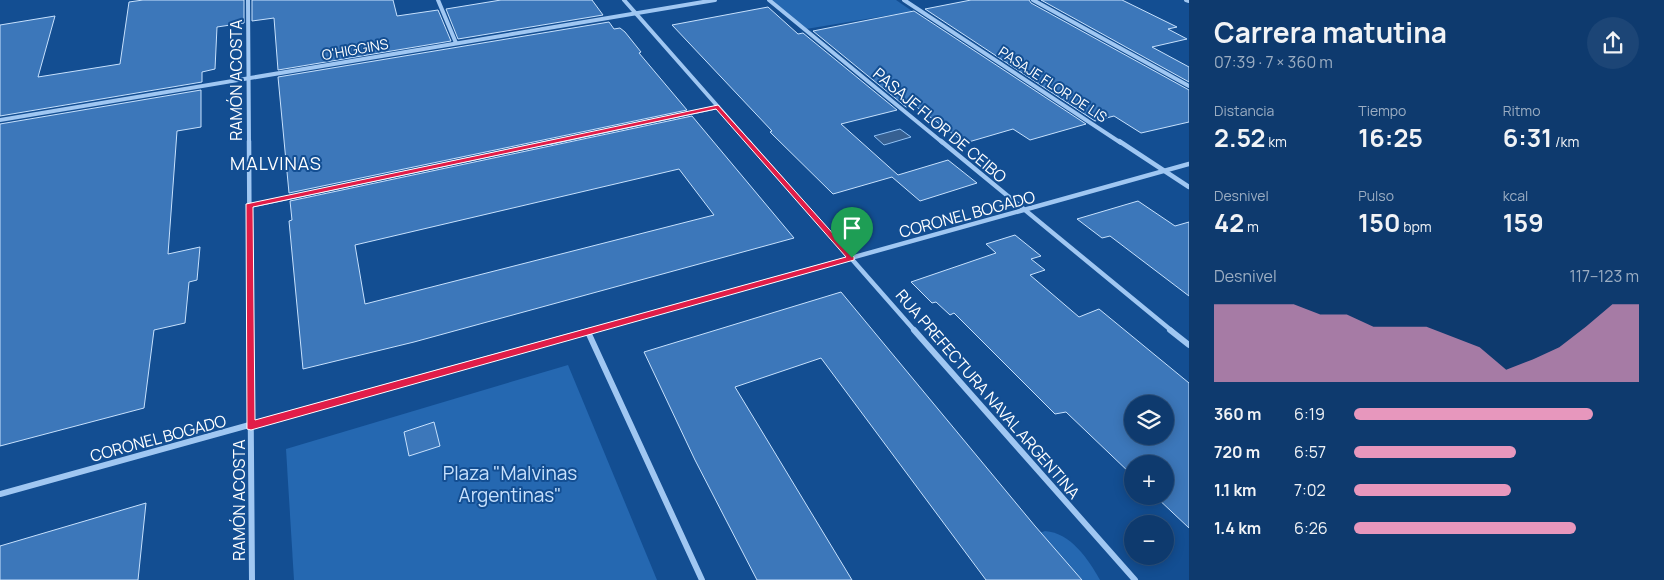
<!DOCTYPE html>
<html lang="es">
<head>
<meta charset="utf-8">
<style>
  body { margin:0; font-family:Manrope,sans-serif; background:#1c4576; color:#f1f3f6; height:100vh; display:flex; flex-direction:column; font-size:19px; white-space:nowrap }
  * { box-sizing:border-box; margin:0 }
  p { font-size:16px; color:#9badc2 }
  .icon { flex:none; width:28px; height:28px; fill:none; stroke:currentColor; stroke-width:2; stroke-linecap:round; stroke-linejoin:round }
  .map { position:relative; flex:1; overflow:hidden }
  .panel { display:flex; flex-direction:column; background:#0e3a6e; width:475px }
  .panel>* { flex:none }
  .tools { position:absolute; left:1124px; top:395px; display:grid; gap:10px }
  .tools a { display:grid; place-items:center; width:50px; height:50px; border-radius:50%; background:#0e3a6e; box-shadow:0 2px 12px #0003,0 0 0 1px #2e5481; font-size:25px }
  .pin { position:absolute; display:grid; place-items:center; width:42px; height:42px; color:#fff; margin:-51px -21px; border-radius:50% 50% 50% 0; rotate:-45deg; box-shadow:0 0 5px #0007 }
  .pin .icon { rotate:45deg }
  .round { display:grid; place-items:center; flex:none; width:52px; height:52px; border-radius:26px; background:#1c4576 }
  .overview { display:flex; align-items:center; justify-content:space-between; height:85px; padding:0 25px }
  h1 { font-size:28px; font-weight:700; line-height:38px }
  .figures { display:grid; grid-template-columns:repeat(3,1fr); gap:8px; height:85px; padding:5px 25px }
  .figures div { display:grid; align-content:center }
  .figures b { font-size:25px; font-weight:700 }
  .figures small { font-size:14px; font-weight:400 }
  .figures p { font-size:14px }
  .chart { height:140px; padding:10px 25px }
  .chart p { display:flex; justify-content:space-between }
  .chart svg { width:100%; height:90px; margin-top:5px; fill:#e797bd; opacity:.7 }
  ul { padding:0 25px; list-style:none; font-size:16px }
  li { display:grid; grid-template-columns:80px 60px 1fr; align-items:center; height:38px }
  li i { height:12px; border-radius:6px; background:#e797bd }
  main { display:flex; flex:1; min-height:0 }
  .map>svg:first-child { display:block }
</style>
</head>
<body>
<main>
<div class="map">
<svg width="1189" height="580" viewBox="0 0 1189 580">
  <rect width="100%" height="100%" fill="#134e92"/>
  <g fill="#2568b1">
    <path d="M770 0H896L912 11 910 15 903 13 806 29Z"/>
    <path d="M568 365 657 580H294L286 449Z"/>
    <path d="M1045 531C1071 533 1088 559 1100 580H1045L1037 534Z"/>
  </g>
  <path fill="#366092" stroke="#92c2f5" d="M900 129 911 137 884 145 874 136Z"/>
  <g fill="#3c77ba" stroke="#c7e1fd" fill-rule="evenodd">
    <path d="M143 0H244V23L217 27 215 69 202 72V82L0 116V25L55 16 38 77 120 64 129 2Z"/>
    <path d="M252 0H393L397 16 438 10 451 41 278 70 274 18 252 21Z"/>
    <path d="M501 0H592L603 15 458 39 446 9Z"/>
    <path d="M971 0H1029L1031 3 1189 90V122L1141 133 1114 116 1095 121 925 9Z"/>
    <path d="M1041 0H1122L1177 27 1168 29 1187 39 1152 47 1189 67V82Z"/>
    <path d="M768 7 798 34 803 33 897 110 841 124 898 175 948 160 977 183 920 201 892 177 833 194 770 132 772 131 672 25Z"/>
    <path d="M914 11 1086 124 1030 140 1013 129 965 143 914 105 906 107 813 31Z"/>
    <path d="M609 22 614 29 620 28 625 32 641 52 639 53 687 110 289 193 278 77Z"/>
    <path d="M201 90V127L177 131 168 254 200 247 197 280 189 282 185 323 154 330 144 408 0 446V124Z"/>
    <path d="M692 116 794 238 414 342 303 369 289 221 292 220 290 201ZM679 169 714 215 365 304 355 245Z"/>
    <path d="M1138 201 1175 226 1189 222V296L1110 236 1102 238 1077 219Z"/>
    <path d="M1015 235 1041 256 1031 259 1045 270 1030 275 1079 317 1099 309 1189 383V528L1155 496H1165V464H1132V475L1066 412 1055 414 954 313 950 315 936 302 932 303 911 282 996 253 986 244ZM1132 404H1165V436H1132Z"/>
    <path d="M841 292 1035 526 1082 580H986L821 358 735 387 852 580H757L695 460 644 352Z"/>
    <path d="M434 422 440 446 409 456 404 432Z"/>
    <path d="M146 503 138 580H0V546Z"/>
  </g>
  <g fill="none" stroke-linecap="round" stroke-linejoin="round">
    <g stroke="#a0c7f2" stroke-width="4">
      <path d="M248 0 249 143"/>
      <path d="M438 0 456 43"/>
      <path d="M624 0 750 143"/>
      <path d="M769 0 943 143"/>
      <path d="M904 0 1121 143"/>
      <path d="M1033 0 1189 86"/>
      <path d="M1186 0 1189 1"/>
      <path d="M0 120 715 0"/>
      <path d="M550 143 718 107"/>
    </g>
    <g stroke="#a0c7f2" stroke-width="4.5">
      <path d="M249 141 250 331"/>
      <path d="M748 141 915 331"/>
      <path d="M941 141 1172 331"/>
      <path d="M1119 141 1189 187"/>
      <path d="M249 206 556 141"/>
      <path d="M588 331 1189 164"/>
    </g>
    <g stroke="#a0c7f2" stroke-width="6">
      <path d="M250 330 252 580"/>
      <path d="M914 330 1135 580"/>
      <path d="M1170 330 1189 345"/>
      <path d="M588 332 702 580"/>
      <path d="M0 494 592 330"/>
    </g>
  </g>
  <path fill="#e11d48" stroke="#fff" fill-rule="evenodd" d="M718 105 854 257V260L251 430 247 429 246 204ZM716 109 846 257 255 420 253 207Z"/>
  <g text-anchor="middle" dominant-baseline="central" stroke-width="4" stroke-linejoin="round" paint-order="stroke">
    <g font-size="14" fill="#fff" stroke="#134e92">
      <text transform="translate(355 49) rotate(-10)">O'HIGGINS</text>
      <text transform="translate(1053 84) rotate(33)">PASAJE FLOR DE LIS</text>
    </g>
    <g font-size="16" fill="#fff" stroke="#134e92">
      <text transform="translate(236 80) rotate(-90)">RAMÓN ACOSTA</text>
      <text transform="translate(940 125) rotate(40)">PASAJE FLOR DE CEIBO</text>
      <text transform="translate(967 214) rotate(-15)">CORONEL BOGADO</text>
      <text transform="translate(988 394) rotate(49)">RUA PREFECTURA NAVAL ARGENTINA</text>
      <text transform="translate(158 438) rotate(-15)">CORONEL BOGADO</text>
      <text transform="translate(239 500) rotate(-90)">RAMÓN ACOSTA</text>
    </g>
    <g font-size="18" letter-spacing="1" fill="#fff" stroke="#134e92">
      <text x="276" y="163">MALVINAS</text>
    </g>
    <g font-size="19" fill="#c7e1fd" stroke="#134e92">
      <text x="510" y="473">Plaza "Malvinas<tspan x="510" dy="22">Argentinas"</tspan></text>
    </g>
  </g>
</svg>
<div class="tools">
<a><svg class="icon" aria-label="layers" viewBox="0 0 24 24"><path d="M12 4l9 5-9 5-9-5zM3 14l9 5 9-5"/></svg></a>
<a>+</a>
<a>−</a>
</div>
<div class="pin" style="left:852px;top:258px;background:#1e9e55"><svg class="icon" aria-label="arrive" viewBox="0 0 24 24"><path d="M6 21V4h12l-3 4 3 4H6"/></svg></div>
</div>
<section class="panel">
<div class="overview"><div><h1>Carrera matutina</h1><p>07:39 · 7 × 360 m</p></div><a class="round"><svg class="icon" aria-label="share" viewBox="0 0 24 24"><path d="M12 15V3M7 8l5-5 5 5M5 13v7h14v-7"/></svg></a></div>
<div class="figures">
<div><p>Distancia</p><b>2.52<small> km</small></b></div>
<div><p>Tiempo</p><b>16:25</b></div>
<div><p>Ritmo</p><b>6:31<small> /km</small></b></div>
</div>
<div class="figures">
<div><p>Desnivel</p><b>42<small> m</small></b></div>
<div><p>Pulso</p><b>150<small> bpm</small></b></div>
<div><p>kcal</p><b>159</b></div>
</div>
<div class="chart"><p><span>Desnivel</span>117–123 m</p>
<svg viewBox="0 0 160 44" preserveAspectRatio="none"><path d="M0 44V6L10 6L20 6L30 6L40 11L50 11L60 17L70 17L80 17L90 22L100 27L110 38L120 33L130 27L140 17L150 6L160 6V44z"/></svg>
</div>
<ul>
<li><b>360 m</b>6:19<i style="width:84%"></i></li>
<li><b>720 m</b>6:57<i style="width:57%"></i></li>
<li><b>1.1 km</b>7:02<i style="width:55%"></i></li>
<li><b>1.4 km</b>6:26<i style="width:78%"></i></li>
</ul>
</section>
</main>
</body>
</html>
